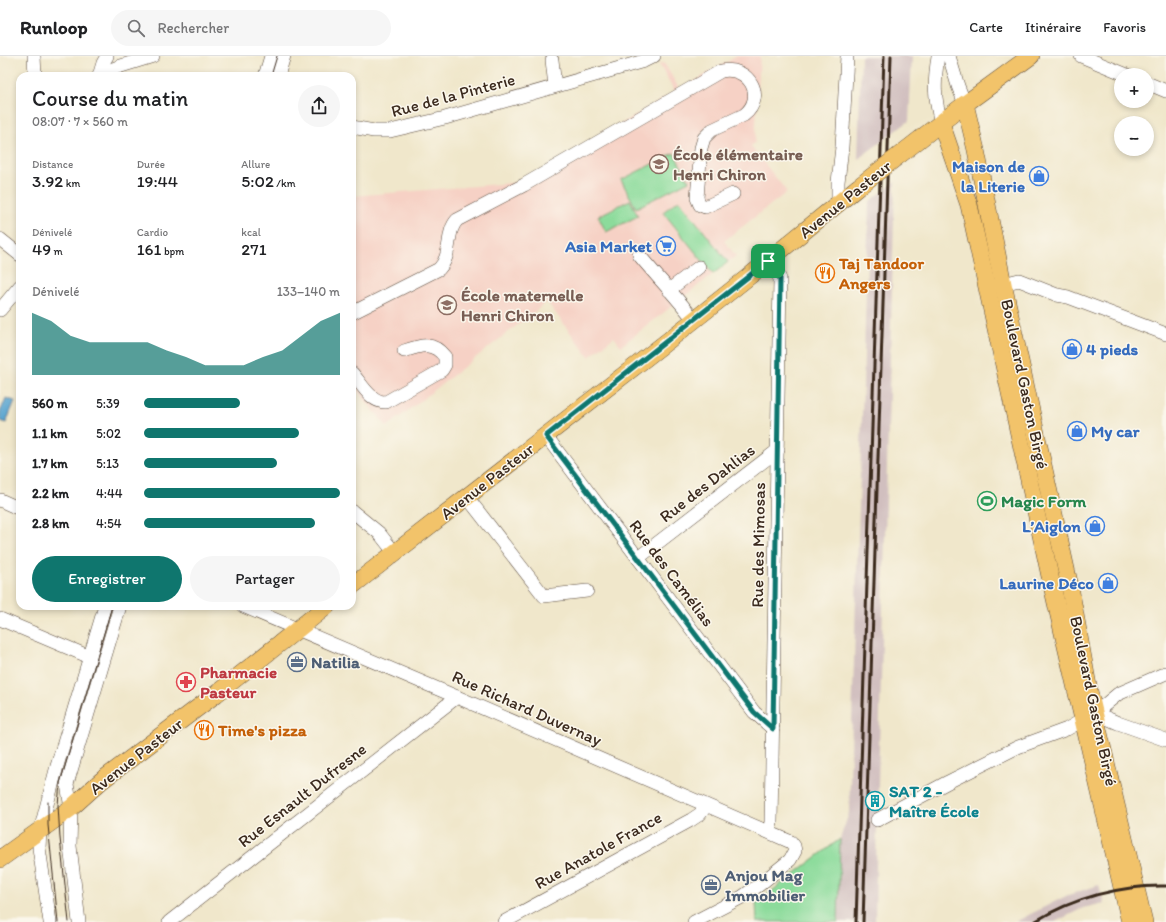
<!DOCTYPE html>
<html lang="fr">
<head>
<meta charset="utf-8">
<style>
  body { margin:0; font-family:Itim,sans-serif; background:#f6f6f6; color:#202124; height:100vh; display:flex; flex-direction:column; font-size:15px; white-space:nowrap }
  * { box-sizing:border-box; margin:0 }
  p { font-size:13px; color:#757577 }
  .icon { flex:none; width:22px; height:22px; fill:none; stroke:currentColor; stroke-width:2; stroke-linecap:round; stroke-linejoin:round }
  .map { position:relative; flex:1; overflow:hidden }
  .drawer { position:absolute; left:16px; top:16px; width:340px; height:538px; display:flex; flex-direction:column; background:#fff; border-radius:12px; box-shadow:0 2px 6px #0003 }
  .drawer>* { flex:none }
  .buttons { position:absolute; left:1114px; top:12px; display:grid; gap:8px }
  .buttons a { display:grid; place-items:center; width:40px; height:40px; border-radius:50%; background:#fff; box-shadow:0 2px 6px #0003; font-size:20px }
  .pin { position:absolute; display:grid; place-items:center; width:34px; height:34px; color:#fff; margin:-17px; border-radius:8px; box-shadow:0 2px 6px #0006 }
  .round { display:grid; place-items:center; flex:none; width:42px; height:42px; border-radius:21px; background:#f6f6f6 }
  .summary { display:flex; align-items:center; justify-content:space-between; height:68px; padding:0 16px }
  h1 { font-size:22px; font-weight:600; line-height:30px }
  .stats { display:grid; grid-template-columns:repeat(3,1fr); gap:6px; height:68px; padding:4px 16px }
  .stats div { display:grid; align-content:center }
  .stats b { font-size:17px; font-weight:600 }
  .stats small { font-size:11px; font-weight:400 }
  .stats p { font-size:11px }
  .chart { height:112px; padding:8px 16px }
  .chart p { display:flex; justify-content:space-between }
  .chart svg { width:100%; height:72px; margin-top:4px; fill:#0f766e; opacity:.7 }
  .button { display:flex; gap:8px; margin-top:auto; padding:8px 16px }
  .button a { flex:1; height:46px; border-radius:24px; background:#0f766e; color:#fff; font-size:16px; font-weight:600; line-height:46px; text-align:center }
  .button a+a { background:#f6f6f6; color:#202124 }
  ul { padding:0 16px; list-style:none; font-size:13px }
  li { display:grid; grid-template-columns:64px 48px 1fr; align-items:center; height:30px }
  li i { height:10px; border-radius:5px; background:#0f766e }
  header { display:flex; align-items:center; gap:24px; box-sizing:border-box; height:56px; padding:0 20px; background:#fff; border-bottom:1px solid #e0e0e0 }
  header strong { font-size:19px }
  nav { display:flex; gap:22px; margin-inline-start:auto; font-size:14px }
  .search { width:280px; height:36px; background:#f6f6f6; display:flex; align-items:center; gap:10px; box-sizing:border-box; padding:0 14px; border-radius:22px; color:#757577; font-size:15px }
  .map>svg:first-child { display:block }
</style>
</head>
<body>
<header>
<strong>Runloop</strong>
<div class="search"><svg class="icon" aria-label="search" viewBox="0 0 24 24"><circle cx="10" cy="10" r="6"/><path d="M15 15l6 6"/></svg>Rechercher</div>
<nav><a>Carte</a><a>Itinéraire</a><a>Favoris</a></nav>
</header>
<div class="map">
<svg width="1166" height="866" viewBox="0 0 1166 866">
  <rect width="100%" height="100%" fill="#fbf7ec"/>
  <filter id="ink" filterUnits="userSpaceOnUse"><feTurbulence type="fractalNoise" baseFrequency=".025" numOctaves="2"/><feDisplacementMap in="SourceGraphic" scale="8" xChannelSelector="R" yChannelSelector="G"/><feConvolveMatrix kernelMatrix="1 2 1 2 8 2 1 2 1" color-interpolation-filters="sRGB"/></filter>
  <filter id="wash" filterUnits="userSpaceOnUse"><feTurbulence type="fractalNoise" baseFrequency=".012" numOctaves="4" result="noise"/><feDisplacementMap in="SourceGraphic" scale="16" xChannelSelector="R" yChannelSelector="G"/><feGaussianBlur stdDeviation="0.9" result="paint"/><feColorMatrix in="noise" values="0 0 0 0 0 0 0 0 0 0 0 0 0 0 0 0 0 1.4 0 .05"/><feComposite in="paint" operator="in"/></filter>
  <g filter="url(#wash)">
    <rect width="100%" height="100%" fill="#f0e7cb"/>
    <path fill="#f6d1c5" d="M737 0H760L755 86 751 90 787 136 724 185 736 200 728 206 679 144 663 156 713 218 621 290 614 281 589 301 547 246 387 371 352 328V140L523 126 675 36 659 8 664 7 680 34Z"/>
    <g fill="#d1bfbf">
      <path d="M861 0H912L909 65 858 103Z"/>
      <path d="M895 126 877 764 875 866H838L840 783 849 757 869 146Z"/>
      <path d="M1099 829 1104 847 1083 852 1055 866H1015L1068 839Z"/>
    </g>
    <g fill="#8cdb9b" stroke="#64825c">
      <path d="M674 97 689 125 636 152 621 124Z"/>
      <path d="M630 144 638 160 606 176 598 160Z"/>
      <path d="M679 144 728 206 713 218 663 156Z"/>
      <path d="M840 783 838 866H757L756 847Z"/>
    </g>
    <path fill="#57a3cf" stroke="#496676" d="M6 342 15 345 6 367 0 365V356Z"/>
  </g>
  <g filter="url(#ink)">
    <g fill="none" stroke-linecap="round" stroke-linejoin="round">
      <g stroke="#564638" stroke-width="14">
        <g id="minor">
          <path d="M34 0 35 20"/>
          <path d="M938 0C934 27 934 40 941 67"/>
          <path d="M949 0 958 30 965 48"/>
          <path d="M1081 0 1127 19"/>
          <path d="M552 4 555 30"/>
          <path d="M100 18 118 11 153 0"/>
          <path d="M99 20 103 7 107 0"/>
          <path d="M265 20 271 0"/>
          <path d="M278 20 284 0"/>
          <path d="M1147 27 1166 35"/>
          <path d="M352 71 374 75H390L445 62 644 5 654 0"/>
          <path d="M838 149V126L842 91 847 0"/>
          <path d="M0 183 20 199"/>
          <path d="M639 199C657 221 677 241 694 264"/>
          <path d="M768 205 776 214 780 223 771 766 769 776"/>
          <path d="M995 230 1019 224 1057 239 1068 241 1166 278"/>
          <path d="M669 234 699 211"/>
          <path d="M0 254 20 230"/>
          <path d="M352 257 439 213C453 198 445 177 457 164L524 129 721 15C749 9 767 41 744 59L712 74 704 82 701 92 697 142 700 149 705 151 733 138"/>
          <path d="M352 317C361 327 371 347 386 346L442 314 445 309V301C433 285 421 289 404 295"/>
          <path d="M546 380 754 656 773 673"/>
          <path d="M467 441 544 540 587 535"/>
          <path d="M0 444 20 453"/>
          <path d="M352 455 379 477 394 496"/>
          <path d="M638 502 778 394"/>
          <path d="M243 550 457 641 791 786 794 790 795 795 790 804 759 829 742 841 694 866"/>
          <path d="M0 563 90 601"/>
          <path d="M1095 657 1118 667 1166 684"/>
          <path d="M877 764 948 726 1018 691 1067 673 1095 657 1118 638 1166 617"/>
          <path d="M50 866 39 792 40 775 57 710 105 550"/>
          <path d="M79 866 70 790 71 752 67 728 120 550"/>
          <path d="M169 866 457 641"/>
          <path d="M504 866 691 764 700 758 706 750"/>
        </g>
      </g>
      <g stroke="#564638" stroke-width="18">
        <g id="major">
          <path d="M965 48 976 94 1003 228 1070 531 1089 635 1144 866"/>
          <path d="M941 67 969 149 1053 534 1130 866"/>
          <path d="M906 94 965 48 1031 0"/>
          <path d="M352 530 669 284 747 222 857 132"/>
          <path d="M0 803 71 752 101 725 216 638 327 550"/>
        </g>
      </g>
      <use href="#minor" stroke="#fff" stroke-width="13"/>
      <use href="#major" stroke="#f2c36a" stroke-width="17"/>
      <g stroke="#3b2a1e" stroke-width="1">
        <path d="M271 20 277 0"/>
        <path d="M48 746V769L58 866"/>
        <path d="M69 866 60 782 58 749 60 727 112 550"/>
      </g>
      <g stroke="#3b2a1e" stroke-width="3">
        <path d="M856 866 884 0"/>
        <path d="M863 866 891 0"/>
        <path d="M1034 866C1073 842 1120 829 1166 830"/>
      </g>
      <g stroke="#564638" stroke-width="18" stroke-linecap="butt">
        <path id="major-bridge" d="M857 132 906 94"/>
      </g>
      <use href="#major-bridge" stroke="#f2c36a" stroke-width="17"/>
    </g>
  </g>
  <g fill="none" stroke-linecap="round" stroke-linejoin="round" filter="url(#ink)">
    <g stroke="#fff" stroke-width="8">
      <path id="route" d="M768 205 776 214 780 223 773 673 754 656 546 380Z"/>
    </g>
    <use href="#route" stroke="#0f766e" stroke-width="5"/>
  </g>
  <defs>
    <g id="school-ring" transform="scale(1)"><circle r="9.5" fill="#fbf7ec" stroke="#8d6e63" stroke-width="1.5"/><path d="M0-5L7-2L0 1L-7-2ZM-4 1L0 2.5L4 1V4Q0 6-4 4Z" fill="#8d6e63"/></g>
    <g id="shop-ring" transform="scale(1)"><circle r="9.5" fill="#fbf7ec" stroke="#3f7fe0" stroke-width="1.5"/><path d="M-5-2.5h2.3a2.7 3.5 0 0 1 5.4 0H5L5.5 6h-11ZM-1.5-2.5h3a1.5 2.3 0 0 0-3 0Z" fill="#3f7fe0"/></g>
    <g id="supermarket-ring" transform="scale(1)"><circle r="9.5" fill="#fbf7ec" stroke="#3f7fe0" stroke-width="1.5"/><path d="M-6-5.5h2.5l.6 2H6L4.5 2H-2.5L-4.4-4H-6ZM-1.5 3.2a1.3 1.3 0 1 0 .1 0ZM3 3.2a1.3 1.3 0 1 0 .1 0Z" fill="#3f7fe0"/></g>
    <g id="restaurant-ring" transform="scale(1)"><circle r="9.5" fill="#fbf7ec" stroke="#e8710a" stroke-width="1.5"/><path d="M-5-6h1v4h1v-4h1v4h1v-4h1v5L-1.5 .5V6h-2V.5L-5-1ZM5-6V6H3V1.5H1.5Q1.5-4 5-6Z" fill="#e8710a"/></g>
    <g id="stadium-ring" transform="scale(1)"><circle r="9.5" fill="#fbf7ec" stroke="#2e9e5b" stroke-width="1.5"/><path d="M0-5a6.5 5 0 1 0 0 10a6.5 5 0 1 0 0-10ZM-3.5-1.8h7v3.6h-7Z" fill="#2e9e5b"/></g>
    <g id="office-ring" transform="scale(1)"><circle r="9.5" fill="#fbf7ec" stroke="#5c6f8a" stroke-width="1.5"/><path d="M-6-3h4V-5.5h4V-3h4V5H-6ZM-1-4.5V-3h2v-1.5ZM-6 0V1H6V0Z" fill="#5c6f8a"/></g>
    <g id="pharmacy-ring" transform="scale(1)"><circle r="9.5" fill="#fbf7ec" stroke="#e0444e" stroke-width="1.5"/><path d="M-2-6h4v4h4v4h-4v4h-4v-4h-4v-4h4Z" fill="#e0444e"/></g>
    <g id="building-ring" transform="scale(1)"><circle r="9.5" fill="#fbf7ec" stroke="#0f9aa8" stroke-width="1.5"/><path d="M-4-6H4V6H1V3H-1V6H-4ZM-2.5-4.3h1.7v1.8h-1.7ZM.8-4.3h1.7v1.8H.8ZM-2.5-1h1.7V.8h-1.7ZM.8-1h1.7V.8H.8Z" fill="#0f9aa8"/></g>
  </defs>
  <g fill-rule="evenodd">
    <use href="#school-ring" x="659" y="108"/>
    <use href="#shop-ring" x="1039" y="120"/>
    <use href="#supermarket-ring" x="666" y="190"/>
    <use href="#restaurant-ring" x="825" y="217"/>
    <use href="#school-ring" x="447" y="249"/>
    <use href="#shop-ring" x="1072" y="293"/>
    <use href="#shop-ring" x="1077" y="375"/>
    <use href="#stadium-ring" x="987" y="445"/>
    <use href="#shop-ring" x="1095" y="470"/>
    <use href="#shop-ring" x="1108" y="527"/>
    <use href="#office-ring" x="297" y="606"/>
    <use href="#pharmacy-ring" x="186" y="626"/>
    <use href="#restaurant-ring" x="204" y="674"/>
    <use href="#building-ring" x="875" y="745"/>
    <use href="#office-ring" x="711" y="829"/>
  </g>
  <g text-anchor="middle" dominant-baseline="central" stroke-width="3" stroke-linejoin="round" paint-order="stroke">
    <g font-size="17" fill="#3b2a1e" stroke="#fbf7ec">
      <text transform="translate(453 39) rotate(-15)">Rue de la Pinterie</text>
      <text transform="translate(845 143) rotate(-39)">Avenue Pasteur</text>
      <text transform="translate(1025 328) rotate(78)">Boulevard Gaston Birgé</text>
      <text transform="translate(487 425) rotate(-38)">Avenue Pasteur</text>
      <text transform="translate(707 427) rotate(-38)">Rue des Dahlias</text>
      <text transform="translate(758 489) rotate(-89)">Rue des Mimosas</text>
      <text transform="translate(672 517) rotate(53)">Rue des Camélias</text>
      <text transform="translate(1094 645) rotate(78)">Boulevard Gaston Birgé</text>
      <text transform="translate(527 652) rotate(24)">Rue Richard Duvernay</text>
      <text transform="translate(136 700) rotate(-38)">Avenue Pasteur</text>
      <text transform="translate(302 739) rotate(-38)">Rue Esnault Dufresne</text>
      <text transform="translate(598 794) rotate(-29)">Rue Anatole France</text>
    </g>
    <g font-size="17" font-weight="bold" fill="#785e54" stroke="#fbf7ec" text-anchor="start">
      <text x="673" y="98">École élémentaire<tspan x="673" dy="20">Henri Chiron</tspan></text>
      <text x="461" y="239">École maternelle<tspan x="461" dy="20">Henri Chiron</tspan></text>
    </g>
    <g font-size="17" font-weight="bold" fill="#366cbe" stroke="#fbf7ec" text-anchor="end">
      <text x="1025" y="110">Maison de<tspan x="1025" dy="20">la Literie</tspan></text>
      <text x="652" y="190">Asia Market</text>
      <text x="1086" y="293" text-anchor="start">4 pieds</text>
      <text x="1091" y="375" text-anchor="start">My car</text>
      <text x="1081" y="470">L’Aiglon</text>
      <text x="1094" y="527">Laurine Déco</text>
    </g>
    <g font-size="17" font-weight="bold" fill="#c56008" stroke="#fbf7ec" text-anchor="start">
      <text x="839" y="207">Taj Tandoor<tspan x="839" dy="20">Angers</tspan></text>
      <text x="218" y="674">Time's pizza</text>
    </g>
    <g font-size="17" font-weight="bold" fill="#27864d" stroke="#fbf7ec" text-anchor="start">
      <text x="1001" y="445">Magic Form</text>
    </g>
    <g font-size="17" font-weight="bold" fill="#4e5e75" stroke="#fbf7ec" text-anchor="start">
      <text x="311" y="606">Natilia</text>
      <text x="725" y="819">Anjou Mag<tspan x="725" dy="20">Immobilier</tspan></text>
    </g>
    <g font-size="17" font-weight="bold" fill="#be3a42" stroke="#fbf7ec" text-anchor="start">
      <text x="200" y="616">Pharmacie<tspan x="200" dy="20">Pasteur</tspan></text>
    </g>
    <g font-size="17" font-weight="bold" fill="#0d838f" stroke="#fbf7ec" text-anchor="start">
      <text x="889" y="735">SAT 2 -<tspan x="889" dy="20">Maître École</tspan></text>
    </g>
  </g>
</svg>
<div class="buttons">
<a>+</a>
<a>−</a>
</div>
<div class="pin" style="left:768px;top:205px;background:#1e9e55"><svg class="icon" aria-label="arrive" viewBox="0 0 24 24"><path d="M6 21V4h12l-3 4 3 4H6"/></svg></div>
<section class="drawer">
<div class="summary"><div><h1>Course du matin</h1><p>08:07 · 7 × 560 m</p></div><a class="round"><svg class="icon" aria-label="share" viewBox="0 0 24 24"><path d="M12 15V3M7 8l5-5 5 5M5 13v7h14v-7"/></svg></a></div>
<div class="stats">
<div><p>Distance</p><b>3.92<small> km</small></b></div>
<div><p>Durée</p><b>19:44</b></div>
<div><p>Allure</p><b>5:02<small> /km</small></b></div>
</div>
<div class="stats">
<div><p>Dénivelé</p><b>49<small> m</small></b></div>
<div><p>Cardio</p><b>161<small> bpm</small></b></div>
<div><p>kcal</p><b>271</b></div>
</div>
<div class="chart"><p><span>Dénivelé</span>133–140 m</p>
<svg viewBox="0 0 160 44" preserveAspectRatio="none"><path d="M0 44V6L10 11L20 20L30 24L40 24L50 24L60 24L70 29L80 33L90 38L100 38L110 38L120 33L130 29L140 20L150 11L160 6V44z"/></svg>
</div>
<ul>
<li><b>560 m</b>5:39<i style="width:49%"></i></li>
<li><b>1.1 km</b>5:02<i style="width:79%"></i></li>
<li><b>1.7 km</b>5:13<i style="width:68%"></i></li>
<li><b>2.2 km</b>4:44<i style="width:100%"></i></li>
<li><b>2.8 km</b>4:54<i style="width:87%"></i></li>
</ul>
<div class="button"><a>Enregistrer</a><a>Partager</a></div>
</section>
</div>
</body>
</html>
